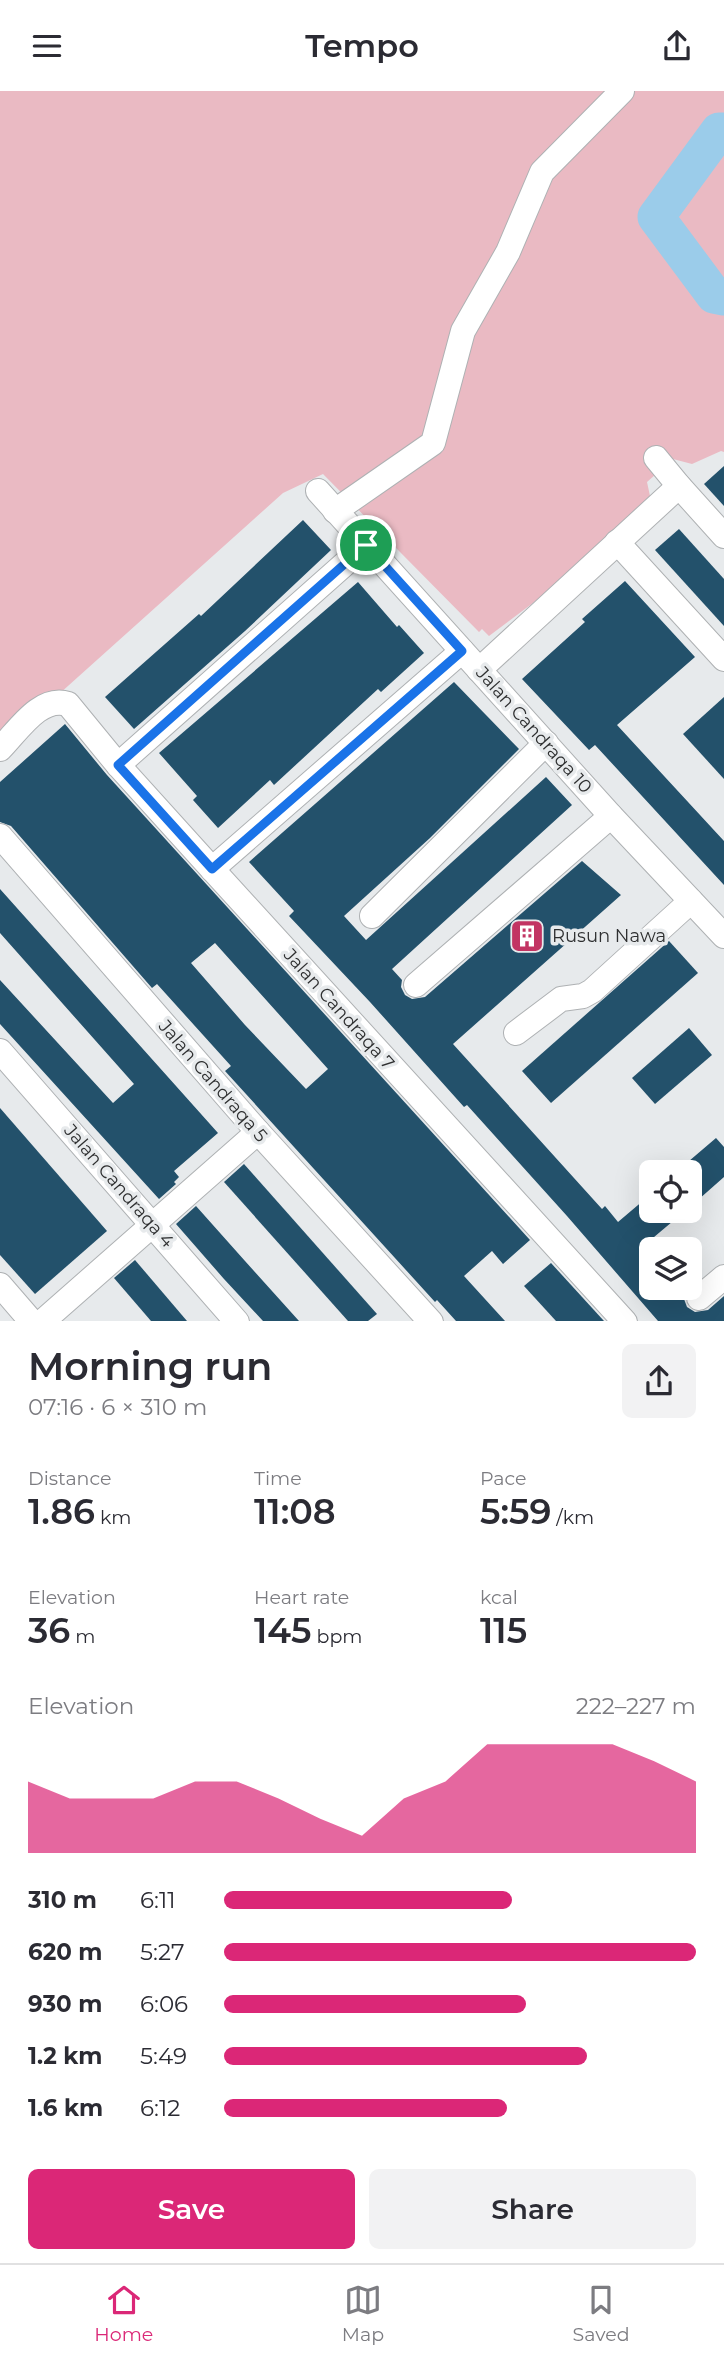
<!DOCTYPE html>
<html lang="en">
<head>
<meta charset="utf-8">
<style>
  body { margin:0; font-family:Montserrat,sans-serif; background:#f2f2f3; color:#2b2b33; height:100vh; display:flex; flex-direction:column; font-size:26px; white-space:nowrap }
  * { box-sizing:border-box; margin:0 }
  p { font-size:23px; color:#7c7c81 }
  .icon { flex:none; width:38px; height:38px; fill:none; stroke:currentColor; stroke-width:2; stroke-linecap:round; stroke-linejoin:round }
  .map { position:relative; height:1230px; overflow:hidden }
  .panel { display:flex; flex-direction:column; background:#fff; flex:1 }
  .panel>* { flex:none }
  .controls { position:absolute; left:639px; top:1069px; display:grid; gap:14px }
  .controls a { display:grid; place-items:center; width:63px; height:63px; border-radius:10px; background:#fff; box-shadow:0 7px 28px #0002; font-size:35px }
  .pin { position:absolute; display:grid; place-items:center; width:60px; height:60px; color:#fff; margin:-30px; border:4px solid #fff; border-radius:50%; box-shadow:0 2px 7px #0007 }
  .round { display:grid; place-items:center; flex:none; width:74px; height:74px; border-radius:10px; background:#f2f2f3 }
  .overview { display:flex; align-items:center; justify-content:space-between; height:119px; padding:0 28px }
  h1 { font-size:38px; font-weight:600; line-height:52px }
  .stats { display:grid; grid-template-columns:repeat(3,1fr); gap:10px; height:119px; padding:7px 28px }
  .stats div { display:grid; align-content:center }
  .stats b { font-size:35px; font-weight:600 }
  .stats small { font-size:19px; font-weight:400 }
  .stats p { font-size:19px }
  .chart { height:196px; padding:14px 28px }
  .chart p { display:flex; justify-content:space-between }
  .chart svg { width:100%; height:126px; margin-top:7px; fill:#db2777; opacity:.7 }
  .cta { display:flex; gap:14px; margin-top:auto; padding:14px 28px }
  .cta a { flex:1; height:80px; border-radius:10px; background:#db2777; color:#fff; font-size:28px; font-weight:600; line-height:80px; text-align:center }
  .cta a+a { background:#f2f2f3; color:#2b2b33 }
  ul { padding:0 28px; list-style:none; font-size:23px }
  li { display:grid; grid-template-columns:112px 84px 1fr; align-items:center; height:52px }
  li i { height:18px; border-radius:9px; background:#db2777 }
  header { display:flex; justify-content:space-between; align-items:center; height:91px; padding:0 28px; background:#fff; font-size:32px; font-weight:600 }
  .tab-bar { display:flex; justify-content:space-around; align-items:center; height:98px; border-top:2px solid #e1e1e2; background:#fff; font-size:19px; color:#7c7c81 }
  .tab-bar a { display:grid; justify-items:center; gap:4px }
  .tab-bar .on { color:#db2777 }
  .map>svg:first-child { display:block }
</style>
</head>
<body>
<header><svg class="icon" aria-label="menu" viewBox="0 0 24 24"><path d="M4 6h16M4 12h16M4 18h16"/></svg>Tempo<svg class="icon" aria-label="share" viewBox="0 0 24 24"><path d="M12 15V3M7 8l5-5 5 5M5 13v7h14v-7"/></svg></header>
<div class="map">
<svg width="724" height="1231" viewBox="0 0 724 1231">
  <rect width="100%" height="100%" fill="#e7eaec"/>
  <path fill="#eabac3" d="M0 0H724V361L721 360 692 373 673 368 647 391 650 405 574 481 489 545 482 538 479 541 323 383 283 402 0 656Z"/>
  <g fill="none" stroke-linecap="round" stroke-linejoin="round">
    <path stroke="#9bccea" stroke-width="37" d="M724 40H719L656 126 714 204 724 206"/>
  </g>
  <g fill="#23516b" fill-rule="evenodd">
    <path d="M724 375V415L704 393Z"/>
    <path d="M303 429 331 459 245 540 134 638 105 606 199 523 201 525Z"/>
    <path d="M679 438 724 488V535L655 459Z"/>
    <path d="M625 490 695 566 617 634 724 750V794L595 654 589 659 522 588 585 531 582 528Z"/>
    <path d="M358 491 397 536 399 534 424 562 381 601 378 598 274 694 270 689 218 737 193 709 197 705 159 662Z"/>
    <path d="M454 591 519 658 430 747 344 825 366 849 546 686 572 714 392 878 402 889 401 896 405 904 412 908 425 906 582 770 621 804 453 953 602 1118 605 1115 618 1131 651 1103V1120H685L641 1157 651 1169V1197H675L684 1208 687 1216 695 1221 708 1219 724 1205V1230H658L567 1125 467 1014 464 1016 370 911 289 825 294 820 249 771Z"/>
    <path d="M724 606V688L683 643Z"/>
    <path d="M65 633 107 684 530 1149 503 1173 492 1160 464 1185 505 1230H456L437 1209 435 1211 225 980 231 975 157 893 152 897 11 735 0 731V691ZM215 852 328 978 306 998 245 934 191 872Z"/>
    <path d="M0 798 218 1042 174 1080 179 1086 174 1091 176 1093 159 1108 0 933V889L113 1012 134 993 0 842Z"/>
    <path d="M669 850 698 882 551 1012 522 980Z"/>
    <path d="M689 937 712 964 655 1013 632 987Z"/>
    <path d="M0 1017 107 1140 35 1203 0 1164Z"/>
    <path d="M716 1047 724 1056V1086L690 1116V1082H675Z"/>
    <path d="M244 1073 377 1223 368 1230H348L224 1091Z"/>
    <path d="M196 1115 245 1170 299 1230H263L224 1188 176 1133Z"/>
    <path d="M135 1169 187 1230H151L114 1187Z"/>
    <path d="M551 1172 604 1230H556L524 1195Z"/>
  </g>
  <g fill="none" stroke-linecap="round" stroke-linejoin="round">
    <g stroke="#aeb1b3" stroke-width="26">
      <g id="minor">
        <path d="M656 367 679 395 724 445"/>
        <path d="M318 400 611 725 724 845"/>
        <path d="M335 420 433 352 463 240 508 161 542 81 622 0"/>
        <path d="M617 451 724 568"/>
        <path d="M479 579 679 395"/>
        <path d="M0 658C18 640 40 604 68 613L118 674 212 778 625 1231"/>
        <path d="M118 674 366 454"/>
        <path d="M0 745 258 1041 431 1231"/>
        <path d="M212 778 462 560"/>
        <path d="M372 825 546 652"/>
        <path d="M416 894 611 725"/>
        <path d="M516 942 561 908 583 905 592 900 691 810"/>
        <path d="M0 960 237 1231"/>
        <path d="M0 1194 32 1231"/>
        <path d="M699 1207 724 1186"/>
        <path d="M42 1231 258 1041"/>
      </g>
    </g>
    <use href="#minor" stroke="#fff" stroke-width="24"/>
  </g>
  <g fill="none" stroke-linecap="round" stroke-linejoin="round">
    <g stroke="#fff" stroke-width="14">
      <path id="route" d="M366 454 462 560 212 778 118 674Z"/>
    </g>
    <use href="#route" stroke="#1a73e8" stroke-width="9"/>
  </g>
  <defs>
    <g id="building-square" transform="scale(1.75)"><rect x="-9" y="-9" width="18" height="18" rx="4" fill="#c23463" stroke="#e7eaec"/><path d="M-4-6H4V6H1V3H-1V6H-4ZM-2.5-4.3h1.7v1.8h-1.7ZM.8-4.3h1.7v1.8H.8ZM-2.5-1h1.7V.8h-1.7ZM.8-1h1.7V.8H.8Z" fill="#fff"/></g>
  </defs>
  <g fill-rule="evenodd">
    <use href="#building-square" x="527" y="845"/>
  </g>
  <g text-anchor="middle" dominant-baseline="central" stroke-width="7" stroke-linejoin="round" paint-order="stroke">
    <g font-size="18" fill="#2e2f30" stroke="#e7eaec">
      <text transform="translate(534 639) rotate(48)">Jalan Candraqa 10</text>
      <text transform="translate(339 918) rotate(48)">Jalan Candraqa 7</text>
      <text transform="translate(213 990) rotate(49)">Jalan Candraqa 5</text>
      <text transform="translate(119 1095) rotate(49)">Jalan Candraqa 4</text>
    </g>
    <g font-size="18" fill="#2e2f30" stroke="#e7eaec" text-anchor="start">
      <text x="552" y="845">Rusun Nawa</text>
    </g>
  </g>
</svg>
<div class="controls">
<a><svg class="icon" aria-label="locate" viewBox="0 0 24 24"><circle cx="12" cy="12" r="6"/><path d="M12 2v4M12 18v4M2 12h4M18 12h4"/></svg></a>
<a><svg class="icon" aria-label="layers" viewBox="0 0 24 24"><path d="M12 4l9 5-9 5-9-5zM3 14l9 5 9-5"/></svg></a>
</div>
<div class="pin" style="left:366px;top:454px;background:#1e9e55"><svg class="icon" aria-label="arrive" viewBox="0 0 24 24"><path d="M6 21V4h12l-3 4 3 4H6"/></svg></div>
</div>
<section class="panel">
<div class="overview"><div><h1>Morning run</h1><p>07:16 · 6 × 310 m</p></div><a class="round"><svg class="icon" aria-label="share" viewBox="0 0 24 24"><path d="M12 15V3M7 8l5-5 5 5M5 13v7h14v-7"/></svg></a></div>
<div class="stats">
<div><p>Distance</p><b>1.86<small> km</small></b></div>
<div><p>Time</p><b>11:08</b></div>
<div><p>Pace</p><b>5:59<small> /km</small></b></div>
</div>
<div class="stats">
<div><p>Elevation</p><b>36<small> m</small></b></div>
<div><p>Heart rate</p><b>145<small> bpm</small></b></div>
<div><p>kcal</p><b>115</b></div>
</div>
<div class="chart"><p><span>Elevation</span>222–227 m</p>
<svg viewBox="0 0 160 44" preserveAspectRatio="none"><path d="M0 44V19L10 25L20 25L30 25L40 19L50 19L60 25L70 32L80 38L90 25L100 19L110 6L120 6L130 6L140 6L150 12L160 19V44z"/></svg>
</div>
<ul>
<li><b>310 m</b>6:11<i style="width:61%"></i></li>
<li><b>620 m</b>5:27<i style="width:100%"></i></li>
<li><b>930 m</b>6:06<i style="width:64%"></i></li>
<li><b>1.2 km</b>5:49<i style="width:77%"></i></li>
<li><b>1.6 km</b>6:12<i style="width:60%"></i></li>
</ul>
<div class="cta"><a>Save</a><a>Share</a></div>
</section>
<nav class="tab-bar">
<a class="on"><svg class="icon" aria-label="home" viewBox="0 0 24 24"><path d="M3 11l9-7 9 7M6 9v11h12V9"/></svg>Home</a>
<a><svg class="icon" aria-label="map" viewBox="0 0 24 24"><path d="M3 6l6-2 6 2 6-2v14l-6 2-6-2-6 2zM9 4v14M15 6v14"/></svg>Map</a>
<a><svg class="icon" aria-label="saved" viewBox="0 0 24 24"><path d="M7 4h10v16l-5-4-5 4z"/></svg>Saved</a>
</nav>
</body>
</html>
